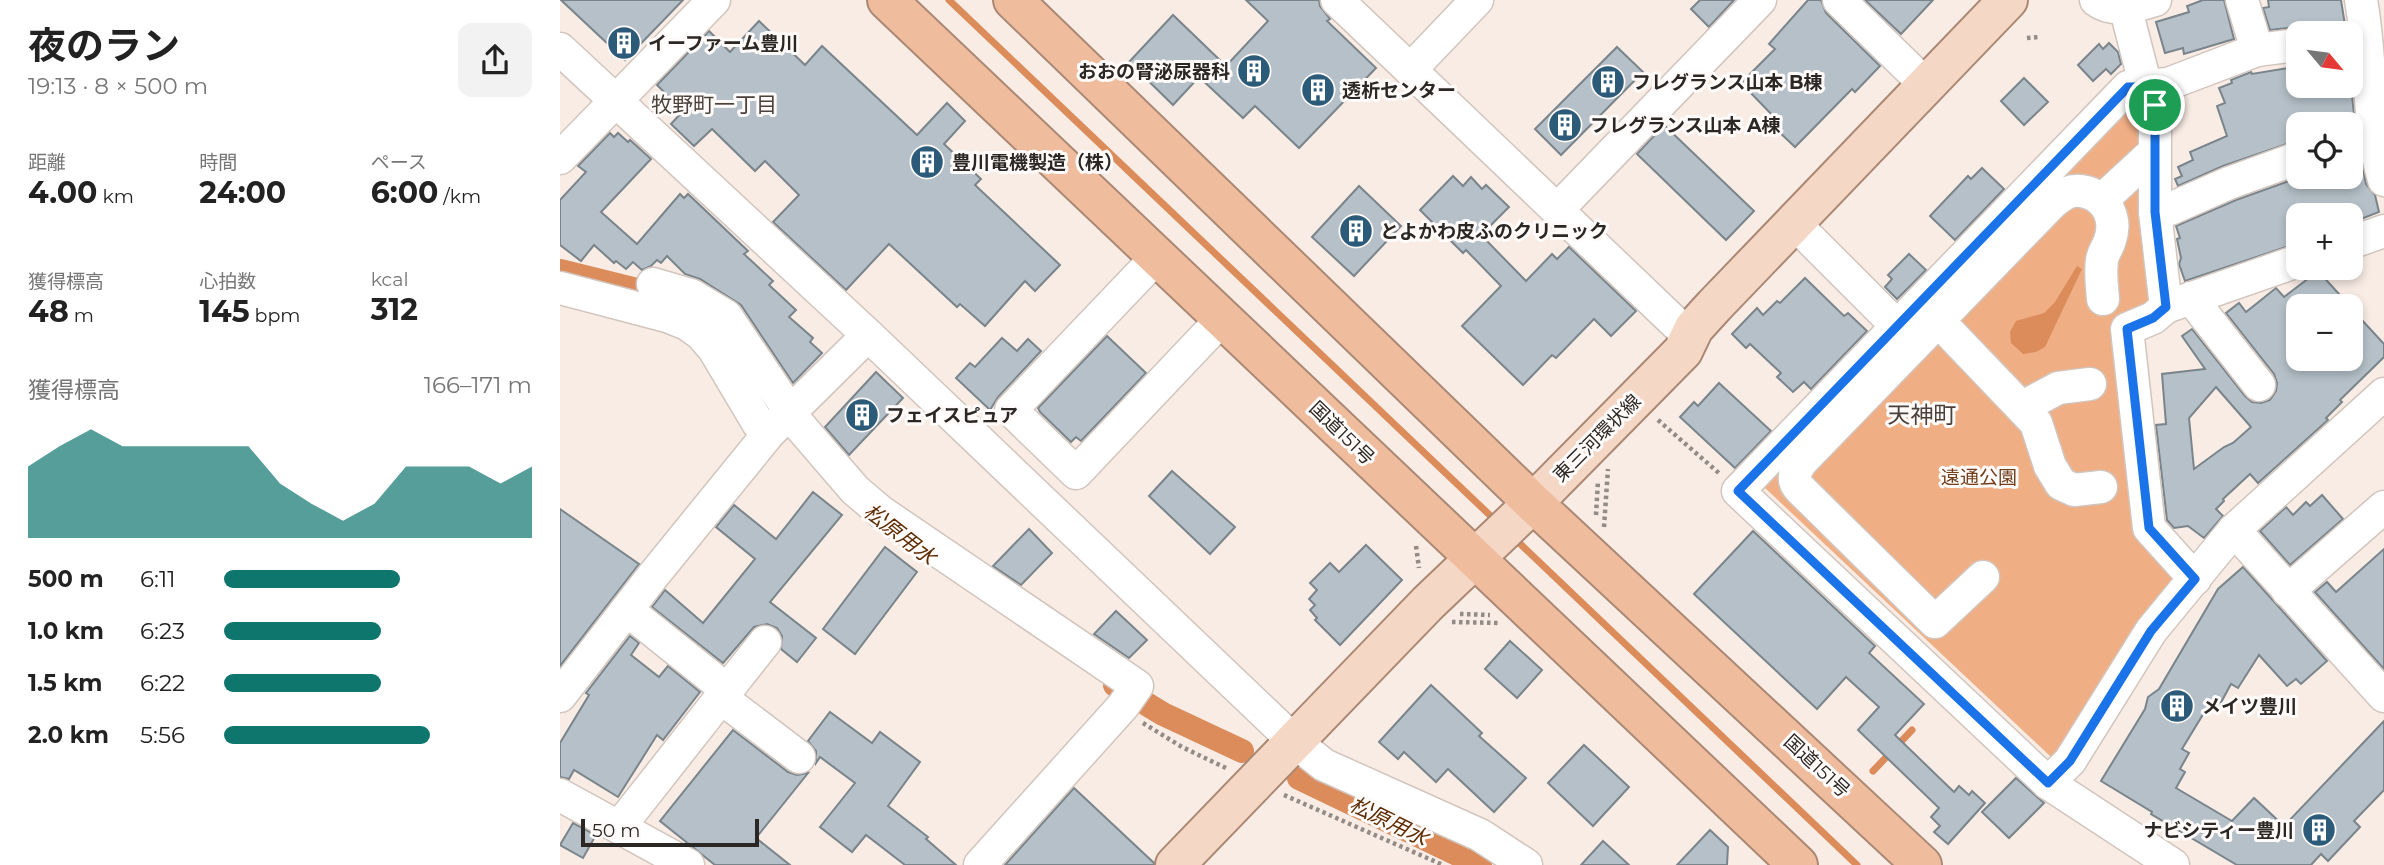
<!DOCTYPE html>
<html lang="ja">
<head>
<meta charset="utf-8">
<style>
  body { margin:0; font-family:Montserrat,"Noto Sans JP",sans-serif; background:#f2f2f2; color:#222; height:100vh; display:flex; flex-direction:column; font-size:26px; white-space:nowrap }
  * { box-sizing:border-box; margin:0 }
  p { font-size:23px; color:#767676 }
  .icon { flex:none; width:38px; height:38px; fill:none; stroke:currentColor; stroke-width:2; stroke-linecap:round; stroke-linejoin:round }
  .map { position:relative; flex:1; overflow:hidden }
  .panel { display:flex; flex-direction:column; background:#fff; width:560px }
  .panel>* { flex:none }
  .needle { width:46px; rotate:119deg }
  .buttons { position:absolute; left:1726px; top:21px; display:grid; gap:14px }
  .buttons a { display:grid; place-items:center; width:77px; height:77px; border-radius:14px; background:#fff; box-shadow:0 4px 10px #0003; font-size:35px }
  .scale { position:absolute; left:21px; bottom:18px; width:178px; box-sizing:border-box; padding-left:7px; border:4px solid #2b2724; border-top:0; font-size:19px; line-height:24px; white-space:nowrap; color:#2b2724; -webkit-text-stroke:5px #fefbfa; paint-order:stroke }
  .pin { position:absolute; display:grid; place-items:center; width:60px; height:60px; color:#fff; margin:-30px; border:4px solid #fff; border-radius:50%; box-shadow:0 2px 7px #0007 }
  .round { display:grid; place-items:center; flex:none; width:74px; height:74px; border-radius:14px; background:#f2f2f2 }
  .headline { display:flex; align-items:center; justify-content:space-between; height:119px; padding:0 28px }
  h1 { font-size:38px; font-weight:700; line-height:52px }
  .figures { display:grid; grid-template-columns:repeat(3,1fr); gap:10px; height:119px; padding:7px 28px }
  .figures div { display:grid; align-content:center }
  .figures b { font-size:30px; font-weight:700 }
  .figures small { font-size:19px; font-weight:400 }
  .figures p { font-size:19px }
  .chart { height:196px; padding:14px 28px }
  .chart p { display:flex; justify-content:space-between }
  .chart svg { width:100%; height:126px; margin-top:7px; fill:#0f766e; opacity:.7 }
  ul { padding:0 28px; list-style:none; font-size:23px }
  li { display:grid; grid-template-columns:112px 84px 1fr; align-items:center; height:52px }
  li i { height:18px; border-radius:9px; background:#0f766e }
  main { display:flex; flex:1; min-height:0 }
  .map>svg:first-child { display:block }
</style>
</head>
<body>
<main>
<section class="panel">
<div class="headline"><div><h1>夜のラン</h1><p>19:13 · 8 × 500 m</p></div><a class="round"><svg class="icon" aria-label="share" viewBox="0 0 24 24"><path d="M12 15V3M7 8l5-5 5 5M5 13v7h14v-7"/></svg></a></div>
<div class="figures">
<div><p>距離</p><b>4.00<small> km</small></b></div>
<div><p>時間</p><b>24:00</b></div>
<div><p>ペース</p><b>6:00<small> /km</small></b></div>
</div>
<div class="figures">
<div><p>獲得標高</p><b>48<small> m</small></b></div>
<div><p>心拍数</p><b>145<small> bpm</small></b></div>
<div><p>kcal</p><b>312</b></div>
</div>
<div class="chart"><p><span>獲得標高</span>166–171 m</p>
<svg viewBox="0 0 160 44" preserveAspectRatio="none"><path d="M0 44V19L10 12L20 6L30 12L40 12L50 12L60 12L70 12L80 25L90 32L100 38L110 32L120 19L130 19L140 19L150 25L160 19V44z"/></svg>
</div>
<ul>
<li><b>500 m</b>6:11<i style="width:57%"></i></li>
<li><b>1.0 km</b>6:23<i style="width:51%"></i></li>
<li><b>1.5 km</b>6:22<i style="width:51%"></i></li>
<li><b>2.0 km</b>5:56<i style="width:67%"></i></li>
</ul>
</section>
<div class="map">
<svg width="1824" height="865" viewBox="0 0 1824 865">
  <rect width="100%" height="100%" fill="#f9ece5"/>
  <path fill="#f0ae85" d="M1572 95 1585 101 1596 301 1560 326 1583 531 1618 572 1504 753 1490 756 1205 488 1206 472Z"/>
  <path fill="#db8c5a" d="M1517 266 1522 269 1485 347 1476 352 1463 354 1451 343 1450 332 1456 321 1484 313 1495 302Z"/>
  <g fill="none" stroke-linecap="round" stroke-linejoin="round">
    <g stroke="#db8c5a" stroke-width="7">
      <path d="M389 0 937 522"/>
      <path d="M953 537 1297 865"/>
      <path d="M1313 771 1352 730"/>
    </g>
    <g stroke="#db8c5a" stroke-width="24">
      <path d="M0 271 109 298"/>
      <path d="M555 685 603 714 682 751"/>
      <path d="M739 778 920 865"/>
    </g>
  </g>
  <g fill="#b5c0c8" stroke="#79848b" stroke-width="2" fill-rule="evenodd">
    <path d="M1 0H123L65 60Z"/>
    <path d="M686 0H759L760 6 770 19 767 21 816 68 739 148 695 106 683 118 639 77 613 105 569 62 613 15 666 66 708 21Z"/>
    <path d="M1140 0H1174L1149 27 1131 9Z"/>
    <path d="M1248 0H1261L1266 13 1320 66 1295 92 1292 89 1235 147 1215 128 1220 123 1181 83 1215 49 1209 44Z"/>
    <path d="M1305 0H1373L1341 34Z"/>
    <path d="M1643 0H1664L1674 39 1624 54 1623 48 1605 53 1596 22 1629 12 1627 6Z"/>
    <path d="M1708 0H1781L1785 25 1752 33 1745 28 1736 27 1710 30 1703 8 1709 7Z"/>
    <path d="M199 21 245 65 262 46 357 135 387 103 405 121 384 144 421 179 415 185 500 265 475 291 465 281 425 326 400 304 397 307 329 244 286 290 213 222 239 195 205 161 195 171 152 129 134 146 111 124 123 111 97 85 149 31 170 52Z"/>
    <path d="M1549 43 1558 52 1561 64 1551 74 1546 69 1533 81 1518 65 1539 44 1543 49Z"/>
    <path d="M1057 47 1083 72 1001 155 975 129Z"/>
    <path d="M1734 67 1738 86H1791L1795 124H1738V140L1663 166 1618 186 1615 179 1622 176 1618 167 1633 160 1630 152 1667 136 1657 106 1665 103 1659 88 1672 83 1671 80 1691 72 1692 74Z"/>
    <path d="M1464 78 1488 102 1464 125 1441 101Z"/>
    <path d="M1104 125 1194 211 1166 240 1077 154Z"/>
    <path d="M1795 126 1806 184 1815 195 1819 212 1796 221 1794 215H1738V243L1625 281 1619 264 1621 258 1617 239 1620 238 1616 226 1676 200 1740 177H1790V127Z"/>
    <path d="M50 133 54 137 58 133 68 142 70 140 91 159 41 212 77 244 120 194 124 198 128 194 188 251 184 254 213 281 209 285 236 310 229 317 253 338 250 342 262 353 233 383 181 305 140 279 125 274 107 256 101 263 97 260 91 266 82 270 73 262 66 269 56 261 54 263 34 245 21 261 0 245V200L26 172 18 166Z"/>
    <path d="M1422 168 1444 189 1395 240 1370 216 1408 176 1411 179Z"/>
    <path d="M893 176 903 186 911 177 922 189 926 185 949 207 921 235 966 281 992 254 997 259 1009 247 1076 311 1051 336 1034 319 996 358 992 355 963 385 902 326 941 286 906 250 903 253 860 210Z"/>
    <path d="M799 186 841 226 794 276 752 237Z"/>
    <path d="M1349 254 1366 270 1337 299 1325 287 1332 279 1328 275Z"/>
    <path d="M1758 271 1790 306H1738V359H1790V307L1824 344V357L1780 400 1782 402 1766 418 1768 420 1698 483 1690 474 1663 499 1664 501 1656 509 1663 516 1644 538 1628 526 1614 528 1607 520 1596 425 1606 424 1602 374 1645 369 1622 336 1632 329 1685 396 1692 402 1701 403 1710 400 1716 391 1717 383 1714 374 1666 313 1679 303 1686 312 1716 288 1724 297ZM1656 387 1691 427 1673 443 1664 447 1634 469 1629 418Z"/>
    <path d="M1245 278 1284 316 1288 313 1307 331 1251 389 1244 382 1233 392 1217 377 1221 373 1190 344 1186 348 1172 334 1197 308 1203 315 1217 301 1220 303Z"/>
    <path d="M547 336 586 373 521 441 516 437 511 442 480 412 478 408Z"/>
    <path d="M442 338 457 351 468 339 481 351 438 397 430 410 396 378 410 363 415 367Z"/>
    <path d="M316 372 343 398 289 455 265 427Z"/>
    <path d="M1159 383 1211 431 1175 468 1120 417 1134 402 1138 406Z"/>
    <path d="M612 471 675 527 650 554 589 496Z"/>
    <path d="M253 492 282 515 210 602 256 638 237 662 221 649 222 636 217 628 207 624 194 627 163 663 92 607 105 590 143 623 195 559 156 527 174 505 216 539Z"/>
    <path d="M1762 495 1783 519 1730 565 1700 531 1726 507 1733 515 1746 502 1750 506Z"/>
    <path d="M0 509 79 564 0 666Z"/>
    <path d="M469 529 492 553 461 585 433 566Z"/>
    <path d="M1193 531 1315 646 1309 653 1364 704 1335 735 1394 792 1399 786 1409 795 1412 791 1425 803 1388 844 1374 832 1380 826 1371 817 1379 808 1298 730 1319 707 1286 677 1257 709 1134 594Z"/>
    <path d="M806 545 842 580 780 645 755 620 757 618 750 610 755 605 749 599 757 590 750 583 770 563 779 572Z"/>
    <path d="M325 547 357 572 295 654 263 629Z"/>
    <path d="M1824 549V669L1755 592 1767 582 1776 592Z"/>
    <path d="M1683 567 1767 661 1741 684 1736 679 1727 686 1699 655 1678 688 1671 684 1658 708 1650 703 1622 749 1629 753 1620 769 1625 772 1616 788 1672 821 1694 798 1724 826 1824 721V790L1794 821 1800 827 1768 861 1761 854 1751 865H1677L1591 814 1592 812 1541 781 1585 709 1588 697 1599 689 1658 589Z"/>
    <path d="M556 611 587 640 569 658 534 634Z"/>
    <path d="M70 636 79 643 71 655 99 677 108 666 140 692 103 740 97 735 58 797 14 770 9 779 0 777V743L29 695 26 693Z"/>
    <path d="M950 641 982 670 957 698 925 669Z"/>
    <path d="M871 685 922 733 919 736 966 778 934 812 888 769 876 782 844 752 838 759 819 742Z"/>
    <path d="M270 712 312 743 320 732 360 762 328 806 368 837 366 839 396 865H345L306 835 292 852 260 827 295 783 260 757 256 763V751L248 741Z"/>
    <path d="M173 730 228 772 237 775 248 773 196 838 230 865H155L100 821Z"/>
    <path d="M1024 745 1069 787 1033 826 988 783Z"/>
    <path d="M1456 778 1484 803 1449 838 1422 812Z"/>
    <path d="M514 788 594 863V865H445Z"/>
    <path d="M13 823 36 835 23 858 0 845Z"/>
    <path d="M1150 830 1168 847 1167 865H1117Z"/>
    <path d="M1043 841 1069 865H1021Z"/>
  </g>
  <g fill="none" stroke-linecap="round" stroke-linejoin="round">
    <g stroke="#d1c5bd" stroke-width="35">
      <g id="minor">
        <path d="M777 0 1130 337"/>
        <path d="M1279 0 1365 84"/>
        <path d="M1536 0C1553 13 1576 6 1595 0"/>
        <path d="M1682 0 1697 50"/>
        <path d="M1801 0C1812 60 1807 122 1824 180"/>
        <path d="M1565 6 1586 87 1595 105V212L1606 307 1738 261"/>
        <path d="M0 49 308 335 735 742 764 765 920 835 966 865"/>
        <path d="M851 69 917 0"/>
        <path d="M0 158 154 0"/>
        <path d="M1542 200 1594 152"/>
        <path d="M998 209 1200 0"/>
        <path d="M1595 212 1610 209 1669 183 1738 158"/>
        <path d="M1234 223 1337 326"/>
        <path d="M1790 243 1824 231"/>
        <path d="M597 257 451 410 516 473 662 319"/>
        <path d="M93 284 131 295 166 316 239 425 295 490 321 512 577 686 563 706 420 865"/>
        <path d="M0 288 107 316 127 324 141 334 154 349 198 423 207 435"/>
        <path d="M1631 298 1699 385"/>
        <path d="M1606 307 1593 318 1567 329 1589 528 1635 579"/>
        <path d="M1390 333 1476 423 1490 466 1501 484 1514 490 1541 487"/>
        <path d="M1824 394 1674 530 1824 696"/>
        <path d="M1463 407 1498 388 1530 384"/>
        <path d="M1423 577 1375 622 1240 489C1231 480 1235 471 1241 462L1492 203C1503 194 1511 188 1526 192 1548 198 1557 220 1550 240 1548 247 1543 253 1542 260 1540 273 1542 286 1543 299"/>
        <path d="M1728 591 1824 507"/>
        <path d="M205 642 167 690 168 703 239 757"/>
        <path d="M0 696 92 577 209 433 308 335"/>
        <path d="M1488 783 1510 761 1591 631 1674 530"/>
        <path d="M0 795 128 865"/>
        <path d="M60 826 167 690 67 610"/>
        <path d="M1613 865 1488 783 1178 491 1568 87 1608 84 1697 50 1738 45"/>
      </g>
    </g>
    <g stroke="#aa8873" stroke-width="42">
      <path id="major" d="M615 865 868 603 973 503 1123 351 1134 328 1154 306 1448 0"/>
    </g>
    <g stroke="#aa8873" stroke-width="42">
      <g id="highway">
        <path d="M327 0 1238 865"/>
        <path d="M453 0 973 503 1362 865"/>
      </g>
    </g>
    <g stroke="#938b86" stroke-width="4.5" stroke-dasharray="3.5 3.5" stroke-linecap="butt">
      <path d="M1467 38 1479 37"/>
      <path d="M1098 420 1160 474"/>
      <path d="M1036 515 1038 481"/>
      <path d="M1044 527 1048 469"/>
      <path d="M856 546 859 568"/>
      <path d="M900 614 930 615"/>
      <path d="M892 622 940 623"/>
      <path d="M583 723 622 747 668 769"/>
      <path d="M724 795 883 865"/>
    </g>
    <use href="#minor" stroke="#fff" stroke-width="32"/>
    <use href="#major" stroke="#f5d7c5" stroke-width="38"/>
    <use href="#highway" stroke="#efbc9e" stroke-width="38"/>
  </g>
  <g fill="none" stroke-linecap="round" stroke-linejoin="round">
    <g stroke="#fff" stroke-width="14">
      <path id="route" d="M1568 87H1586L1595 105V212L1606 307 1593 318 1567 329 1589 528 1635 579 1591 631 1510 761 1488 783 1178 491Z"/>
    </g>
    <use href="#route" stroke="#1a73e8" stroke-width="9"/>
  </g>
  <defs>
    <g id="building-disc" transform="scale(1.75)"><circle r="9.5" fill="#2b5b79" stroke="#fefbfa"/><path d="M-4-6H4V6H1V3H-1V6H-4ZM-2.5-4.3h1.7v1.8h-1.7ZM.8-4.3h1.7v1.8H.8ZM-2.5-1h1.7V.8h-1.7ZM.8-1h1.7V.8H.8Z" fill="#fff"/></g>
  </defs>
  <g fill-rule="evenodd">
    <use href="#building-disc" x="64" y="43"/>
    <use href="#building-disc" x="694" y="71"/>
    <use href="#building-disc" x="1048" y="82"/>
    <use href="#building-disc" x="758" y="90"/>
    <use href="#building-disc" x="1005" y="125"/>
    <use href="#building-disc" x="367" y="162"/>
    <use href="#building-disc" x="796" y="231"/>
    <use href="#building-disc" x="302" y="415"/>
    <use href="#building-disc" x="1617" y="706"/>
    <use href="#building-disc" x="1759" y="830"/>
  </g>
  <g text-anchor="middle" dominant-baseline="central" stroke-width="6" stroke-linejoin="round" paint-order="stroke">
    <g font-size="19" font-weight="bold" fill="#2b2724" stroke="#fefbfa" text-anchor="start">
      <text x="88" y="43">イーファーム豊川</text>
      <text x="670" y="71" text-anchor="end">おおの腎泌尿器科</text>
      <text x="1072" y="82">フレグランス山本 B棟</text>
      <text x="782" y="90">透析センター</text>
      <text x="1030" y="125">フレグランス山本 A棟</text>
      <text x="392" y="162">豊川電機製造（株）</text>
      <text x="820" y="231">とよかわ皮ふのクリニック</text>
      <text x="326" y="415">フェイスピュア</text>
      <text x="1642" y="706">メイツ豊川</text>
      <text x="1734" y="830" text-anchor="end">ナビシティー豊川</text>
    </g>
    <g font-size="19" fill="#2b2724" stroke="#fefbfa">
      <text transform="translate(782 433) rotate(44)">国道151号</text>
      <text transform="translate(1037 438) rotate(-45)">東三河環状線</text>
      <text transform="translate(1257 766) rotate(43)">国道151号</text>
    </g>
    <g font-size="19" fill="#723d19" stroke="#fefbfa">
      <text x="1419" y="477">遠通公園</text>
    </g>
    <g font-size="21" fill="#4b413b" stroke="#fefbfa">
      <text x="154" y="104">牧野町一丁目</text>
    </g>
    <g font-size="21" font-style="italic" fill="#5f2c03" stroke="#fefbfa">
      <text transform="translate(340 534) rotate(38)">松原用水</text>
      <text transform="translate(829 821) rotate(26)">松原用水</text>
    </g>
    <g font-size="23" fill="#4b413b" stroke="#fefbfa">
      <text x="1362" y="415">天神町</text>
    </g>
  </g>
</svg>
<div class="buttons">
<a><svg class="needle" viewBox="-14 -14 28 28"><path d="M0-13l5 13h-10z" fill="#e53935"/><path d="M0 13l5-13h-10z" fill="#767676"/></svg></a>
<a><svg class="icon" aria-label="locate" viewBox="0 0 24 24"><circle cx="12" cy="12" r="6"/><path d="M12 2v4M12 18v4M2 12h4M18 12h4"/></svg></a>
<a>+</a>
<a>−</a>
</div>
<div class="scale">50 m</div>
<div class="pin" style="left:1595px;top:105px;background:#1e9e55"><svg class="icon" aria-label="arrive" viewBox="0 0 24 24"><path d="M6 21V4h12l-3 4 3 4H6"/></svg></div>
</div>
</main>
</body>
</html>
